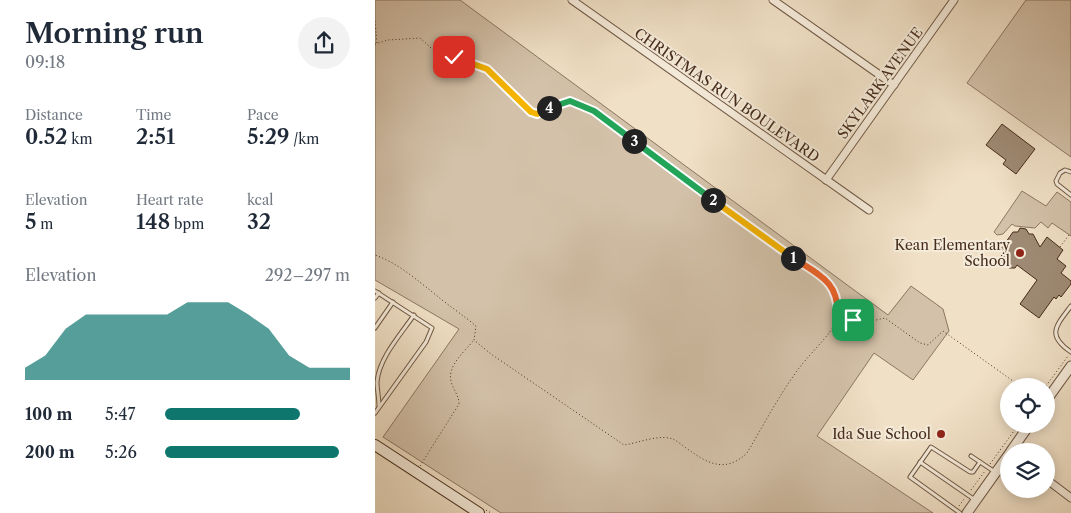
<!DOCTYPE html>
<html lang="en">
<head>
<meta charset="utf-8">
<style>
  body { margin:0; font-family:"Libre Caslon Text",serif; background:#f2f2f3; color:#1f2937; height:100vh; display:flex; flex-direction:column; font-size:19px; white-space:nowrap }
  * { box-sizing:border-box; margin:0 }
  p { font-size:16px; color:#747a83 }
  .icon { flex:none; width:28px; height:28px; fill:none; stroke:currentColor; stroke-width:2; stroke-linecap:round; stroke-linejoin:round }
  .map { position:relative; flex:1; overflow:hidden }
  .side { display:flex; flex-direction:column; background:#fff; width:375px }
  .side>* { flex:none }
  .fabs { position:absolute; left:625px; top:378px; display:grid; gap:10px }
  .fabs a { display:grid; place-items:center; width:55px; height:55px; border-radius:50%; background:#fff; box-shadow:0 2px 12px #0003; font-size:25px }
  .pin { position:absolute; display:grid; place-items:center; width:42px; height:42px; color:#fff; margin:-21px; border-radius:10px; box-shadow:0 2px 8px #0006 }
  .km { position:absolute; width:25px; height:25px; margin:-12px; border-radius:50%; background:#222; color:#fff; font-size:14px; line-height:25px; text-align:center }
  .round { display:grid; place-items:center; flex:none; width:52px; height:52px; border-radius:26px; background:#f2f2f3 }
  .headline { display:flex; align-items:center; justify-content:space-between; height:85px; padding:0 25px }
  h1 { font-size:28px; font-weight:600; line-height:38px }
  .stats { display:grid; grid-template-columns:repeat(3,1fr); gap:8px; height:85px; padding:5px 25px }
  .stats div { display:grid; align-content:center }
  .stats b { font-size:21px; font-weight:600 }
  .stats small { font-size:14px; font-weight:400 }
  .stats p { font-size:14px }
  .chart { height:140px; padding:10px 25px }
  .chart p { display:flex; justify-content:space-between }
  .chart svg { width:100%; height:90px; margin-top:5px; fill:#0f766e; opacity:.7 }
  ul { padding:0 25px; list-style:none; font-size:16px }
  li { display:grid; grid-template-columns:80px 60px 1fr; align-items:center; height:38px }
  li i { height:12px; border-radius:6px; background:#0f766e }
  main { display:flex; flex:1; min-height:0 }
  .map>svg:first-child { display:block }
</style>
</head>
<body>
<main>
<section class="side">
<div class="headline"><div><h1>Morning run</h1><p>09:18</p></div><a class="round"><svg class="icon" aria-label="share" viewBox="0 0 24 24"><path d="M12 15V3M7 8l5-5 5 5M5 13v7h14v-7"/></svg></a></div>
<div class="stats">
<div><p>Distance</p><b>0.52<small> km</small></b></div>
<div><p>Time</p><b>2:51</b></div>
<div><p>Pace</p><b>5:29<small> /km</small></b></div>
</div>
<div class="stats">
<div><p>Elevation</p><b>5<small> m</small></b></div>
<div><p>Heart rate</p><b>148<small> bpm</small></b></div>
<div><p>kcal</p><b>32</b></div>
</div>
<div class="chart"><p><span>Elevation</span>292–297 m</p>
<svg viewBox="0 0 160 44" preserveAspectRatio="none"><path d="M0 44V38L10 32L20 19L30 12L40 12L50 12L60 12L70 12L80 6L90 6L100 6L110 12L120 19L130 32L140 38L150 38L160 38V44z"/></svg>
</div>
<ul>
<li><b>100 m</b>5:47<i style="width:73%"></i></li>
<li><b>200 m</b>5:26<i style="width:94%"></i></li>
</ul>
</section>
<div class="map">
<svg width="696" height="513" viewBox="0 0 696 513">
  <rect width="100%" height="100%" fill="#f0e0c6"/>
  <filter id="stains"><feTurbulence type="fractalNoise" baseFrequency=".004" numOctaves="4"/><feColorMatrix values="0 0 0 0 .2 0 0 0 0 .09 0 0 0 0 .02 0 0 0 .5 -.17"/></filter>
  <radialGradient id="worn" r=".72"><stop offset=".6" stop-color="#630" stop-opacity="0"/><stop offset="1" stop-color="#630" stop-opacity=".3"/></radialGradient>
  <g fill="#d3c1a9" stroke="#8c7662">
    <path d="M0 0H85L513 315 536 286 568 309 574 331 538 380 499 353 442 436 558 513H126L8 437 84 329 0 280Z"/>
    <path d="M651 0H696V157L592 83Z"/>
    <path d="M647 191 671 206 682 192 696 202V236L677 223 673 228 666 222 660 228 640 226 637 224 628 234 622 235 619 232Z"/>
  </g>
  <g fill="#9e8a74" stroke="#462c1b">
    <path d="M627 124 660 149 641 174 628 164 631 160 611 145Z"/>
    <path d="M645 228 651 229 654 234H658L665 247 672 237 688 250 682 259 691 266 686 273 696 281V284L686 297 684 295 681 299 679 297 664 318 645 304 662 280 642 265 640 268H634L632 263H627L625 258 628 253 626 249 638 232H643Z"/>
  </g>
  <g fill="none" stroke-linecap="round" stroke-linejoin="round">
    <g stroke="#705946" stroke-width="5">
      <g id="service">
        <path d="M696 172 690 170 685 173 681 181 682 184 696 195"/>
        <path d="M0 291 57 328 51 342 0 413"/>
        <path d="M0 298 4 293"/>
        <path d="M696 306C681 326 671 335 696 352"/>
        <path d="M0 328 18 302"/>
        <path d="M4 406C4 398 2 389 2 382 4 358 26 334 39 315"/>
        <path d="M596 456 620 472"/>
        <path d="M545 462 600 500"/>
        <path d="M585 513 535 477 556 447 595 472H598L605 462"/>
      </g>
    </g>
    <g stroke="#705946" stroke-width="9">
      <g id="minor">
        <path d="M197 0 494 210"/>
        <path d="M398 0 519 85"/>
        <path d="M451 180 579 0"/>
        <path d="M671 479 696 498"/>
      </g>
    </g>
    <g stroke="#705946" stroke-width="11">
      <g id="tertiary">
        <path d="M671 401 696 366"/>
        <path d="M636 451 655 424"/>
        <path d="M592 513 634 454"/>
      </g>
    </g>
    <g stroke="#462c1b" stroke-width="12">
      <path id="secondary" d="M0 445 104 513"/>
    </g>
    <g stroke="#462c1b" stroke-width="1" stroke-dasharray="1 2.5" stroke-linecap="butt">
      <path d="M0 21 2 44"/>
      <path d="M0 44 13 40 45 38 66 57C99 57 114 70 136 93 144 102 151 110 163 115L173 108 195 101 219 111 240 126 305 177 452 282C461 293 467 306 462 320 456 335 432 356 422 371 403 397 388 426 372 453 350 474 332 463 311 448 307 445 302 441 298 439 284 434 263 443 249 445L116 354 99 340 101 326C88 315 74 306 61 295 42 280 23 263 0 255"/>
      <path d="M685 247 694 235"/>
      <path d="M463 319 497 321 510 318 545 343 553 345 568 331 645 386"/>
      <path d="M671 386 693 356"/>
      <path d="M615 464 644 424"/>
      <path d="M45 466 84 404C84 395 78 390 76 381 72 366 90 351 99 340"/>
      <path d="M596 490 610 471"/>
      <path d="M584 506 589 499"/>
      <path d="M111 510 116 513"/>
    </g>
    <use href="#service" stroke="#f5ebda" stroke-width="3"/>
    <use href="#minor" stroke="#f5ebda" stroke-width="7"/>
    <use href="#tertiary" stroke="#f5ebda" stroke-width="9"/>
    <use href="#secondary" stroke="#f5ebda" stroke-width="10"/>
  </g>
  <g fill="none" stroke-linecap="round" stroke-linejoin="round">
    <g stroke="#fff" stroke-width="10">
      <path id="split-1" d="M418 258C445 275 466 283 462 319L478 320"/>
    </g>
    <g stroke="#fff" stroke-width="10">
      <path id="split-2" d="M338 200 418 258"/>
    </g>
    <g stroke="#fff" stroke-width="10">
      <path id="split-3" d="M259 141 338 200"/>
    </g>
    <g stroke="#fff" stroke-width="10">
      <path id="split-4" d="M174 108 195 101 219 111 259 141"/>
    </g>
    <g stroke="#fff" stroke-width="10">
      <path id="split-5" d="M79 57 112 69 156 112 162 114 174 108"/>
    </g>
    <use href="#split-1" stroke="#f0652b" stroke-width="6"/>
    <use href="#split-2" stroke="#f5b400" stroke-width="6"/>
    <use href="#split-3" stroke="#22a559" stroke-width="6"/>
    <use href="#split-4" stroke="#22a559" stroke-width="6"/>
    <use href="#split-5" stroke="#f5b400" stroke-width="6"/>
  </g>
  <g fill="#8f2418" stroke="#f5ebda" stroke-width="2">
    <circle cx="645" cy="253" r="5"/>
    <circle cx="566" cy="434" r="5"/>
  </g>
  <g text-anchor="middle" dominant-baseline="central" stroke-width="4" stroke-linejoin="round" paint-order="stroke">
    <g font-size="14" fill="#462c1b" stroke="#f5ebda">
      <text transform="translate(505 83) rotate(-54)">SKYLARK AVENUE</text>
      <text transform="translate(352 95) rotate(35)">CHRISTMAS RUN BOULEVARD</text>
    </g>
    <g font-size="14" fill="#462c1b" stroke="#f5ebda" text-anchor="end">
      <text x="635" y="245">Kean Elementary<tspan x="635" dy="16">School</tspan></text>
      <text x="556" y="434">Ida Sue School</text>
    </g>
  </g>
  <rect width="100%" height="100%" filter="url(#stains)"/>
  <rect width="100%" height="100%" fill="url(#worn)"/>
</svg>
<div class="fabs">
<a><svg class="icon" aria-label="locate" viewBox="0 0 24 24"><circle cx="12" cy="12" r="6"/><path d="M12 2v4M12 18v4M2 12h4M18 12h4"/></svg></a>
<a><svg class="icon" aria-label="layers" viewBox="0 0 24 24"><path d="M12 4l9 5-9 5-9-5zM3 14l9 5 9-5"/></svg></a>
</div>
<div class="pin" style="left:478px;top:320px;background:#1e9e55"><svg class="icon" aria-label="arrive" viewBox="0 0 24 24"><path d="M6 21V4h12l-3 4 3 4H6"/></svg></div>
<div class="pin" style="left:79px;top:57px;background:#d93025"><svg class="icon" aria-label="check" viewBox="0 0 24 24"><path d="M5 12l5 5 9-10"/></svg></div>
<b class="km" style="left:418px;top:258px">1</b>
<b class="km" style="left:338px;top:200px">2</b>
<b class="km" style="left:259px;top:141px">3</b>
<b class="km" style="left:174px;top:108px">4</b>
</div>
</main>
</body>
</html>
